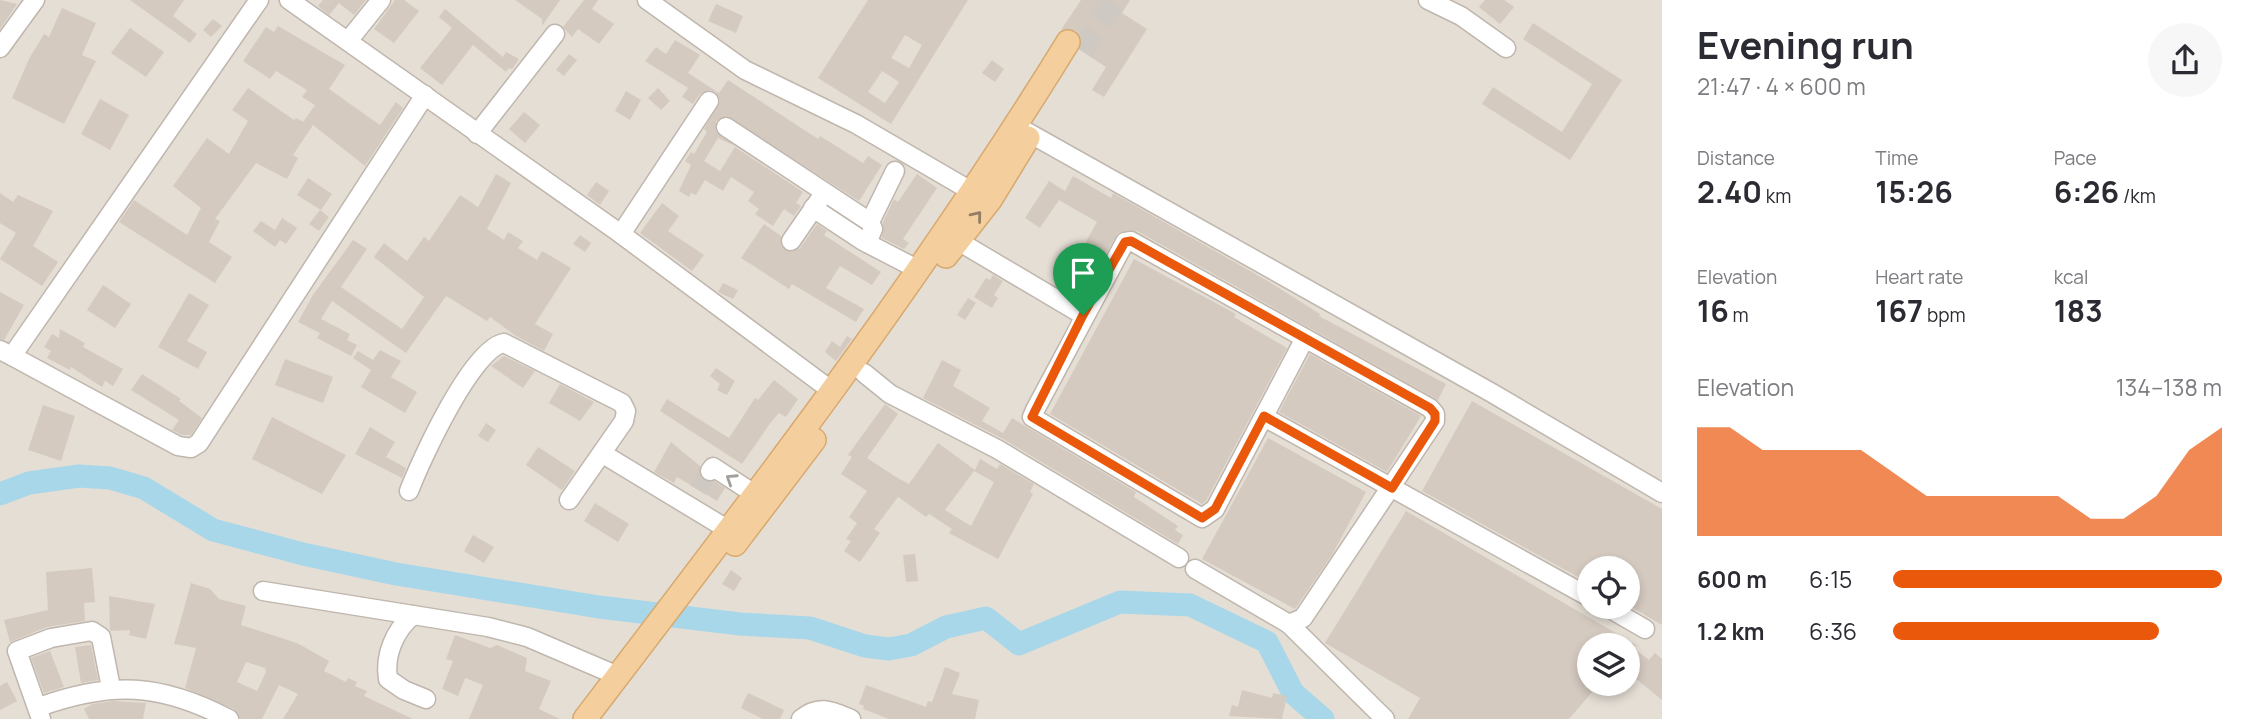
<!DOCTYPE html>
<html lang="en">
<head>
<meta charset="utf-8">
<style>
  body { margin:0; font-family:Manrope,sans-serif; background:#f7f7f7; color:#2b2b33; height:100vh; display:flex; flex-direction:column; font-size:26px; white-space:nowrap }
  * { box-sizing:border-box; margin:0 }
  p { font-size:23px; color:#7c7c81 }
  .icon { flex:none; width:38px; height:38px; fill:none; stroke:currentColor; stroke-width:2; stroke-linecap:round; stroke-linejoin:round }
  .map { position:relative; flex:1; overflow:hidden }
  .side { display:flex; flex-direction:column; background:#fff; width:595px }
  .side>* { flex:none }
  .controls { position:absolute; left:1577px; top:556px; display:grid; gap:14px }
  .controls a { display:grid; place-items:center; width:63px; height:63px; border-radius:50%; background:#fff; box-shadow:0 4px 10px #0003; font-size:35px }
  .pin { position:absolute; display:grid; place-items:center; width:60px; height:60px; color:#fff; margin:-72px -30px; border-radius:50% 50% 50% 0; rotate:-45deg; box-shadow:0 0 7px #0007 }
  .pin .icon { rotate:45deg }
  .round { display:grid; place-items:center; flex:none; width:74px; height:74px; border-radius:37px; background:#f7f7f7 }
  .overview { display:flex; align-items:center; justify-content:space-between; height:119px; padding:0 35px }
  h1 { font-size:38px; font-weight:700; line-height:52px }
  .stats { display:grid; grid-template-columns:repeat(3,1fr); gap:10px; height:119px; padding:7px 35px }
  .stats div { display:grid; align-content:center }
  .stats b { font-size:30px; font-weight:700 }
  .stats small { font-size:19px; font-weight:400 }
  .stats p { font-size:19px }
  .chart { height:196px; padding:14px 35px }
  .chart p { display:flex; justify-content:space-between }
  .chart svg { width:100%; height:126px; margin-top:7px; fill:#ea580c; opacity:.7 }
  ul { padding:0 35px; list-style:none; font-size:23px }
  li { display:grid; grid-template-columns:112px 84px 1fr; align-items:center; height:52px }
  li i { height:18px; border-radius:9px; background:#ea580c }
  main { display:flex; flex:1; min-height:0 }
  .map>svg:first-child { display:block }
</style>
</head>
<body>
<main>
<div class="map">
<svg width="1662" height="719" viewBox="0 0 1662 719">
  <rect width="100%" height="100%" fill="#f1ede6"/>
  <path fill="#e5ded5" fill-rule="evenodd" d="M0 0H1662V719H0ZM1589 569H1628V607H1589ZM1589 646H1628V684H1589Z"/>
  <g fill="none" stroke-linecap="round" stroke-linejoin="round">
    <path stroke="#a8d7e9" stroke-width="23" d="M0 494 29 483 79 476 110 478 144 488 213 530 303 554 396 574 599 607 740 624 810 628 865 646 889 649 911 645 946 627 986 618 1019 644 1120 602 1190 605 1267 642 1293 693 1323 719"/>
  </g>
  <g fill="#d5cac0" fill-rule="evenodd">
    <path d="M0 0 17 4 0 29Z"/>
    <path d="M130 0H184L173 16 197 34 190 43Z"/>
    <path d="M323 0H366L354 15 339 3 329 15 318 6Z"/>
    <path d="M395 0H404L419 11 394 43 374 29Z"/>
    <path d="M515 0H560L542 26V19Z"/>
    <path d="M584 0H598L592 9 614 24 599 44 578 29 572 37 563 27Z"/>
    <path d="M868 0H968L891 124 818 78ZM905 35 922 45 909 68 891 58ZM882 71 899 82 885 103 868 92Z"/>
    <path d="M1081 0H1130L1122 13 1147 29 1104 97 1092 90 1106 67 1080 50 1082 42 1076 31 1061 30Z"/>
    <path d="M1485 0H1504L1514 7 1500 24 1479 7Z"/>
    <path d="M716 4 743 16 736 33 708 21Z"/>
    <path d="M62 8 96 23 82 55 96 61 64 124 12 98 29 59 44 34 49 37Z"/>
    <path d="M445 9 503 57 506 52 519 59 512 69 509 68 506 72 473 45 442 85 420 68 452 28 439 17Z"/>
    <path d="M213 19 222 26 211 37 203 30Z"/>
    <path d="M1533 23 1622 80 1570 160 1482 104 1493 87 1562 132 1592 84 1523 39Z"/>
    <path d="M278 26 345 65 329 89 380 125 396 102 403 108 365 166 313 125 293 155 298 158 287 179 256 163 215 219 220 221 209 242 232 257 215 283 119 222 134 200 187 235 201 208 173 186 207 138 229 154 248 121 232 110 248 88 294 120 296 118 303 122 315 105 302 97 307 90 276 71 270 79 243 61 266 27 274 32Z"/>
    <path d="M130 28 164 52 146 77 111 53Z"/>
    <path d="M675 40 700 55 688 73 719 93 728 80 818 139 820 136 863 163 868 156 882 165 859 201 726 116 716 121V131L735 146 718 138 704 161 720 171 735 147 803 192 796 203 801 206 794 216 784 209 773 226 755 214 759 209 748 201 754 192 731 177 723 191 705 180 696 195 691 193 689 197 679 191 691 165 685 161 691 152 694 154 707 132 704 129 720 101 716 92 709 90 700 94 693 104 682 97 688 88 645 61 656 47 666 54Z"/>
    <path d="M569 54 577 60 564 76 556 70Z"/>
    <path d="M992 60 1004 69 995 82 982 73Z"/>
    <path d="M658 88 670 101 661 110 648 98Z"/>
    <path d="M626 91 641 100 630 120 615 111Z"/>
    <path d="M100 99 129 115 110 150 81 134Z"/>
    <path d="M524 112 540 125 525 143 509 129Z"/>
    <path d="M496 174 511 183 487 229 504 240 508 232 523 241 518 248 537 260 542 251 571 268 535 324 553 334 544 351 516 336 490 317 487 321 446 296 406 353 332 301 321 319 350 334 347 340 357 345 351 356 317 338 320 333 298 322 313 295 353 240 367 249 341 287 402 329 424 297 374 257 384 243 407 261 424 237 429 241 460 195 478 207Z"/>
    <path d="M917 174 937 188 903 239 909 243 904 249 882 238 883 222 894 199 898 202Z"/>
    <path d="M1073 176 1111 198 1113 193 1266 280 1320 314 1319 316 1446 384 1438 400 1137 231 1118 233 1104 257 1084 245 1097 222 1059 200 1040 228 1025 218 1049 181 1065 191Z"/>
    <path d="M308 178 332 194 321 210 297 195Z"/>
    <path d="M596 182 609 191 600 205 587 195Z"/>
    <path d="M0 193 13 202 18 195 53 211 33 246 58 262 42 286 0 259 16 233 0 223Z"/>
    <path d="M662 203 679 216 668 231 704 255 692 271 640 233Z"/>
    <path d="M320 210 329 217 319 231 309 224Z"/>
    <path d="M282 218 297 228 286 244 280 240 275 247 253 231 261 221 275 230Z"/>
    <path d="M764 224 781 236V246L791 252 800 248 817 224 827 231 824 235 881 272 872 285 840 266 826 288 864 309 856 322 792 284 789 289 741 258Z"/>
    <path d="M580 235 591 243 585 252 573 244Z"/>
    <path d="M1134 259 1236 314 1234 317 1287 348 1206 501 1202 504 1050 414Z"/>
    <path d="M993 275 1003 281 994 295 998 298 992 308 974 297 986 278 990 280Z"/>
    <path d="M723 283 738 290 733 299 718 292Z"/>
    <path d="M103 285 131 304 115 328 87 310Z"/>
    <path d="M0 292 24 305 4 340 0 339Z"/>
    <path d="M189 293 209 305 187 341 207 352 198 369 158 347Z"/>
    <path d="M968 298 976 303 965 320 957 315Z"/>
    <path d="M60 329 85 343 83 347 123 369 113 386 105 381 102 387 71 367 70 370 47 358 51 351 44 347 52 334 59 338Z"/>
    <path d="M847 336 852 339 836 361 825 352 832 341 840 347Z"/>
    <path d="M380 350 401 361 391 377 417 392 405 413 361 387 371 370 353 358 358 351 373 360Z"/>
    <path d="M1310 354 1421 416 1387 472 1279 412Z"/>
    <path d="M504 356 535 371 523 388 491 366Z"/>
    <path d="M285 359 333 377 323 403 275 385Z"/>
    <path d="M942 360 961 370 953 386 990 408 982 421 1003 433 1012 418 1136 492 1134 497 1178 526 1175 530 1183 535 1178 544 1003 439 923 398Z"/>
    <path d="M716 368 735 381 727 395 717 390 720 384 710 376Z"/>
    <path d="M142 374 181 399 179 401 202 418 191 435H182L172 430 179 420 131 390Z"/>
    <path d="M774 380 798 399 786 417 779 413 771 422 742 464 660 411 667 399 729 438 755 398 758 400Z"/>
    <path d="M560 384 594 402 580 421 549 403Z"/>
    <path d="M1472 401 1662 509V625L1628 605V569H1589V583L1422 491Z"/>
    <path d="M885 404 898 414 867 458 896 477 909 484 938 443 975 470 980 459 997 469 1000 464 1034 484 1030 492 1033 494 998 559 949 533 952 529 929 514 926 517 898 497 874 529 880 533 860 562 844 551 851 541 846 539 857 523 849 517 867 491 841 474 852 457 848 455ZM974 471 994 482 971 526 945 510Z"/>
    <path d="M43 405 75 416 61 461 28 450Z"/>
    <path d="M272 417 346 455 322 494 252 459Z"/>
    <path d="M486 423 496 430 488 442 478 436Z"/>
    <path d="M370 427 395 442 386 457 406 468 402 478 355 454Z"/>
    <path d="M1268 438 1366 492 1332 555 1295 609 1202 559Z"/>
    <path d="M671 442 700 466 703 480 714 481 725 488 717 501 677 477 674 483 654 472Z"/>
    <path d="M538 447 575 471 562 490 526 465Z"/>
    <path d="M595 503 629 524 618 542 584 521Z"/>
    <path d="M1406 511 1638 646H1631L1649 660 1655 653 1662 659V700L1628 672V646H1589V684H1599L1569 719H1408L1420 698 1325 643Z"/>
    <path d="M473 535 494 547 484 563 464 551Z"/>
    <path d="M915 554 918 581 906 582 903 555Z"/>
    <path d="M92 568 95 602 84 603 85 621 47 627 10 642 4 620 48 610 46 572Z"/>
    <path d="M731 570 742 578 734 591 722 584Z"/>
    <path d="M191 583 210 589 219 599 246 606 241 625 297 643 329 661 324 671 346 682 348 678 357 682 355 686 367 691 364 696 413 719H283L298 694 279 685 262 719H240L234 709 185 688 196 648 174 644ZM246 662 265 668 266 672 257 691 237 682Z"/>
    <path d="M109 596 155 604 146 639 129 635 130 630 110 631Z"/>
    <path d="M455 635 490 648 497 645 527 658 525 671 551 681 539 709 560 719H469L483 685 465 678 458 696 442 689 453 661 446 659Z"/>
    <path d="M91 645 98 680 81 683 75 647Z"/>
    <path d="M50 651 64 687 44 693 31 658Z"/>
    <path d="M945 667 960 673 952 694 979 700 975 719H889L863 709 864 706 859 704 866 685 926 707 928 701 932 702Z"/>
    <path d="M7 682 17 701 0 710V686Z"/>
    <path d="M1242 690 1272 698 1273 693 1287 696 1282 719 1229 716 1232 705 1238 707Z"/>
    <path d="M748 693 784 710 780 719H763L741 708Z"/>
    <path d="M113 701 146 703 143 719H89L84 709 92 704Z"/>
  </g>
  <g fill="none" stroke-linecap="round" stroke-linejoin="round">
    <path stroke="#cecac3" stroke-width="18" stroke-dasharray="18 9" stroke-linecap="butt" d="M698 490 710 471"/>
    <path stroke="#cecac3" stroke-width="23" stroke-dasharray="23 11" stroke-linecap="butt" d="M1082 51 1114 0"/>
    <g stroke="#bfb6ad" stroke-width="21">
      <g id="minor">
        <path d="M289 0 621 234 832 391"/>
        <path d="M647 0 745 70 856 124 971 191"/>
        <path d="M1428 0 1461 16 1506 48"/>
        <path d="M348 41 381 0"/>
        <path d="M0 48 35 0"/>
        <path d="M726 127 870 222 873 229 867 243"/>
        <path d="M1020 128 1492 393 1662 493"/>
        <path d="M477 134 555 34"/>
        <path d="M813 208 863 241 919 270"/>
        <path d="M870 222 895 171"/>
        <path d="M621 234 709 101"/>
        <path d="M948 235 1083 315"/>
        <path d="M791 241 820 199"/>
        <path d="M0 350 12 356 259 0"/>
        <path d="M12 356 178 446 191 448 199 443 425 95"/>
        <path d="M864 373 890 394 997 449 1179 558"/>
        <path d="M1264 417 1589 597"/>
        <path d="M603 454 727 529"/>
        <path d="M710 471 713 467 753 493"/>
        <path d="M409 491C421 460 472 348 504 343L622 403 626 411 624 421 569 500"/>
        <path d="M1195 569 1289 624 1303 618 1435 421V414L1430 408 1131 241 1125 242 1035 410 1032 417 1202 518 1215 509 1304 340"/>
        <path d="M263 591 488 627 527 637 618 676"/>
        <path d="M1607 607 1645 629"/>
        <path d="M413 615C395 630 384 655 388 679L404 690 426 699"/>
        <path d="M1289 624 1385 719"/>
        <path d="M39 707C111 681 160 683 229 719"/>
        <path d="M41 719 17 651 51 638 92 631 101 637 111 688"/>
        <path d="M801 719C819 704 832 711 851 719"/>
      </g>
    </g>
    <g stroke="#d7a96f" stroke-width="26">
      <g id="major">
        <path d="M946 256 990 200 1028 138"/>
        <path d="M735 544 814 440"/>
        <path d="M585 719C753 499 923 278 1068 42"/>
      </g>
    </g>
    <use href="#minor" stroke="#fff" stroke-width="18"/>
    <use href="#major" stroke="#f4cf9d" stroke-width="23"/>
  </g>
  <defs><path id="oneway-chevron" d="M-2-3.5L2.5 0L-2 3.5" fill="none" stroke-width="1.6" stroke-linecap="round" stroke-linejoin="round" transform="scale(1.75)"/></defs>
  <use stroke="#937e64" href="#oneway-chevron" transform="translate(977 216) rotate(-51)"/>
  <use stroke="#a29e9a" href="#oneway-chevron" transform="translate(731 479) rotate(-147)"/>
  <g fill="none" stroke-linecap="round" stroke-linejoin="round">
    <g stroke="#fff" stroke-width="14">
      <path id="route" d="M1131 241 1430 408 1435 414V421L1392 488 1264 416 1215 509 1202 518 1032 417 1083 315 1125 242Z"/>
    </g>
    <use href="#route" stroke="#ea580c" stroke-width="9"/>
  </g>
</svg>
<div class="controls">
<a><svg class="icon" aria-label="locate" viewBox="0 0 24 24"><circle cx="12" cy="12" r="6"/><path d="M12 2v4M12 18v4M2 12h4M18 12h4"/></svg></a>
<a><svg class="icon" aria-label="layers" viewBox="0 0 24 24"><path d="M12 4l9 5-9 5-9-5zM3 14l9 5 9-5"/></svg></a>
</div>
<div class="pin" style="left:1083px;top:315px;background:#1e9e55"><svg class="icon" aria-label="arrive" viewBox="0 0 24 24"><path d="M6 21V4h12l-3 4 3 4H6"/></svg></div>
</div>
<section class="side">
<div class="overview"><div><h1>Evening run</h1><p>21:47 · 4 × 600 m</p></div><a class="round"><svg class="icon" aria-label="share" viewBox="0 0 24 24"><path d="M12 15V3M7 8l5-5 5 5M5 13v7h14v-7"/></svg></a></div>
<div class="stats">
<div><p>Distance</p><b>2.40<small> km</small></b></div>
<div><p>Time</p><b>15:26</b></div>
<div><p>Pace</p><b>6:26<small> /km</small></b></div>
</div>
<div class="stats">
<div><p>Elevation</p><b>16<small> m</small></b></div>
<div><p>Heart rate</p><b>167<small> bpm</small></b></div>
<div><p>kcal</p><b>183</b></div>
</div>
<div class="chart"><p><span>Elevation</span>134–138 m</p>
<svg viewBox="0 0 160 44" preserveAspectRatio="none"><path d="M0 44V6L10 6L20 14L30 14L40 14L50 14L60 22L70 30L80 30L90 30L100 30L110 30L120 38L130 38L140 30L150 14L160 6V44z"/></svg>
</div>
<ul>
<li><b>600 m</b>6:15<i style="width:100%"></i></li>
<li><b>1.2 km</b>6:36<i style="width:81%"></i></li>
</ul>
</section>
</main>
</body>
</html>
